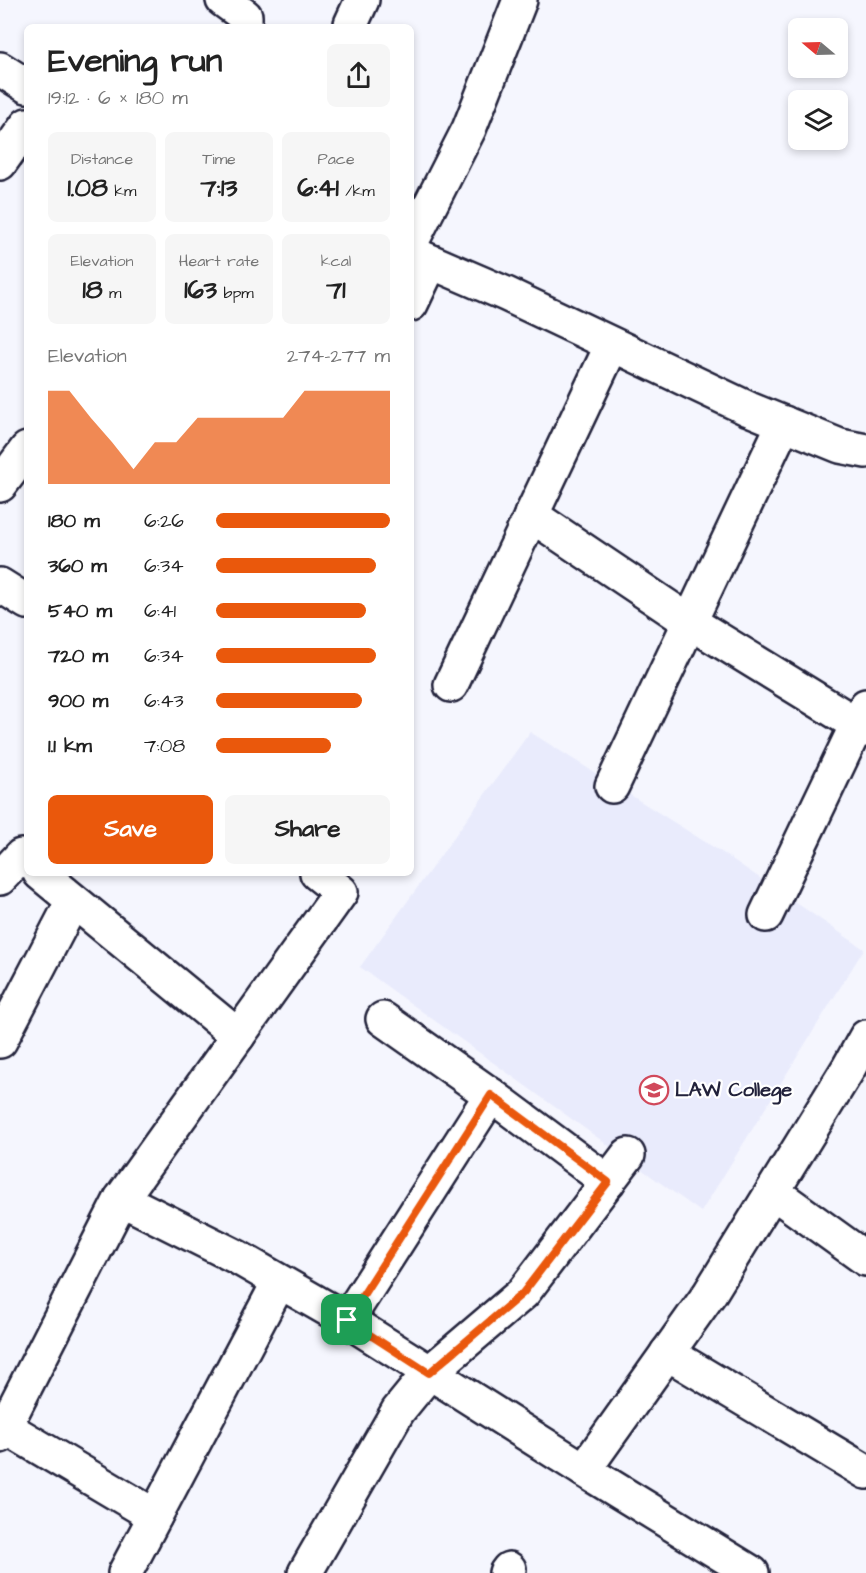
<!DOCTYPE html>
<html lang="en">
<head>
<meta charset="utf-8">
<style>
  body { margin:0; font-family:"Architects Daughter",sans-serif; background:#f6f6f6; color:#222; height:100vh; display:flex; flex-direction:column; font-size:22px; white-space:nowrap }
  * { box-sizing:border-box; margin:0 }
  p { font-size:20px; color:#767676 }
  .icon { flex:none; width:33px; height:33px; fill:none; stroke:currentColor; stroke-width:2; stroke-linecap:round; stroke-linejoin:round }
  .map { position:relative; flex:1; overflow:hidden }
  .panel { position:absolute; left:24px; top:24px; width:390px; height:852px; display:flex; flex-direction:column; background:#fff; border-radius:9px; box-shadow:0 3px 9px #0003 }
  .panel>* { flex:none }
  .needle { width:39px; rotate:289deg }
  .tools { position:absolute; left:788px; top:18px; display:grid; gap:12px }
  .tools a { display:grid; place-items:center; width:60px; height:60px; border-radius:9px; background:#fff; box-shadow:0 3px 9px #0003; font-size:30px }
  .pin { position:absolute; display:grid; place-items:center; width:51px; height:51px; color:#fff; margin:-26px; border-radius:12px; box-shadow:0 3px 9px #0006 }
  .round { display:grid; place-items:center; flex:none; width:63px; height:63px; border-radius:9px; background:#f6f6f6 }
  .summary { display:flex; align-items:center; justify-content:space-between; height:102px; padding:0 24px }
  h1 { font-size:33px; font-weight:700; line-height:45px }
  .figures { display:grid; grid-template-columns:repeat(3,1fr); gap:9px; height:102px; padding:6px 24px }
  .figures div { display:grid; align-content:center; border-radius:9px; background:#f6f6f6; text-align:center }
  .figures b { font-size:26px; font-weight:700 }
  .figures small { font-size:16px; font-weight:400 }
  .figures p { font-size:16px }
  .chart { height:168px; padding:12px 24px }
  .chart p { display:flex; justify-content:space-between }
  .chart svg { width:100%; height:108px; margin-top:6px; fill:#ea580c; opacity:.7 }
  .button { display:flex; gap:12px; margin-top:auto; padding:12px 24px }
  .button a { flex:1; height:69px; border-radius:9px; background:#ea580c; color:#fff; font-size:24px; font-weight:700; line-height:69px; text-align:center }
  .button a+a { background:#f6f6f6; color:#222 }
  ul { padding:0 24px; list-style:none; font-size:20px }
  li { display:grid; grid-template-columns:96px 72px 1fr; align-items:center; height:45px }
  li i { height:15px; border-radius:8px; background:#ea580c }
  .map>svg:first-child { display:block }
</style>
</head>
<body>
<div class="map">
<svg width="866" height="1573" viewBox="0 0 866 1573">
  <rect width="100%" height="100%" fill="#f5f6fe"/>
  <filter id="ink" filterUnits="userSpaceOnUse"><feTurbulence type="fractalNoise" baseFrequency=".0167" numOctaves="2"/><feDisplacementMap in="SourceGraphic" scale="12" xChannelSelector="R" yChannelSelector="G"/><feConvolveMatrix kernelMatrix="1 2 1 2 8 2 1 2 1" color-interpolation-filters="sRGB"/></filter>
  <g filter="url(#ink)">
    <path fill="#e9ebfc" d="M530 732 726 855 864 949 701 1212 360 967Z"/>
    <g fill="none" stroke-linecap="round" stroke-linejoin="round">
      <g stroke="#22223b" stroke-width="38">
        <g id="minor">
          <path d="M223 0 245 16V27"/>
          <path d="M351 24 362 0"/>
          <path d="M0 69 27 86"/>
          <path d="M0 163 27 125"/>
          <path d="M411 243 469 129 520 0"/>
          <path d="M411 253 506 294 749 409 840 446 866 451"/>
          <path d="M411 304 431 262"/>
          <path d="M0 485 27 449"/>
          <path d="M531 515 690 622 866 730"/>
          <path d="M0 585 27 602"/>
          <path d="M451 685 612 345"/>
          <path d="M612 786 784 423"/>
          <path d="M40 873 238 1036"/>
          <path d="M0 878 21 856 27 862"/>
          <path d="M766 915 866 706"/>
          <path d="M383 1019 491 1095 608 1182"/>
          <path d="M0 1041 73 901"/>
          <path d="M773 1192 866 1259"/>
          <path d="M121 1199 237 1257 347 1320 584 1470 710 1293 848 1069 866 1037"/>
          <path d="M347 1320 491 1095"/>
          <path d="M667 1353 866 1472"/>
          <path d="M0 1424 155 1516"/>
          <path d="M0 1436 121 1199 341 892 317 873"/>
          <path d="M584 1470 752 1573"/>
          <path d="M125 1573 279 1282"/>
          <path d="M305 1573 398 1411 429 1373 523 1293 628 1155"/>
          <path d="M506 1573 509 1569"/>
        </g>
      </g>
      <use href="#minor" stroke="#fff" stroke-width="33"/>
    </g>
  </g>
  <g fill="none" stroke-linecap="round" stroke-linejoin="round" filter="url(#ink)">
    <g stroke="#fff" stroke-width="12">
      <path id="route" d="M491 1095 608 1182 523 1293 429 1373 347 1320Z"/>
    </g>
    <use href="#route" stroke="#ea580c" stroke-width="8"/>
  </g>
  <defs>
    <g id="university-ring" transform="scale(1.5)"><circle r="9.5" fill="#fff" stroke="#d1495b" stroke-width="1.5"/><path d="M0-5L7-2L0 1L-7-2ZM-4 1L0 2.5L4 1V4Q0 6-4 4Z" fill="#d1495b"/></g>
  </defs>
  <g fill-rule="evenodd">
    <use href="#university-ring" x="654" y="1090"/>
  </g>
  <g text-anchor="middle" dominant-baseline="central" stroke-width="4.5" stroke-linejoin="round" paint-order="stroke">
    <g font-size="20" font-weight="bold" fill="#22223b" stroke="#fff" text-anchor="start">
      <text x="675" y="1090">LAW College</text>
    </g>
  </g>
</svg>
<div class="tools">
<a><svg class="needle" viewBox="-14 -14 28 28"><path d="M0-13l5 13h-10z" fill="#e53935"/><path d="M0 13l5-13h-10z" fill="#767676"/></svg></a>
<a><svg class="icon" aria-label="layers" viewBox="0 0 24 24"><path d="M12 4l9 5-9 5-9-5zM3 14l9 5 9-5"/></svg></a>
</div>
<div class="pin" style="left:347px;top:1320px;background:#1e9e55"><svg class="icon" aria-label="arrive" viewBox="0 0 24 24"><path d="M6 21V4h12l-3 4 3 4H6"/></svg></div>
<section class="panel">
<div class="summary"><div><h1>Evening run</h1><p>19:12 · 6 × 180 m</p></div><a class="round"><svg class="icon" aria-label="share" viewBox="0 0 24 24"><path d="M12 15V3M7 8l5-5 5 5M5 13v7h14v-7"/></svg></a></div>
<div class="figures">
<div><p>Distance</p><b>1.08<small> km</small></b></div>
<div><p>Time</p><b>7:13</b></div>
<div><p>Pace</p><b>6:41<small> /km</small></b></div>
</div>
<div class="figures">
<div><p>Elevation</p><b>18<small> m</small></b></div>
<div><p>Heart rate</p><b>163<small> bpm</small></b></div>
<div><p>kcal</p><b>71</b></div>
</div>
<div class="chart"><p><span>Elevation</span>274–277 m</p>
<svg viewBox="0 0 160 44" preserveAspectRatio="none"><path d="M0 44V6L10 6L20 17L30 27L40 38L50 27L60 27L70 17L80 17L90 17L100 17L110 17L120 6L130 6L140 6L150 6L160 6V44z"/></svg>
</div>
<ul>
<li><b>180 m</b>6:26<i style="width:100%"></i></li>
<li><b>360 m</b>6:34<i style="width:92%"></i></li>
<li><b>540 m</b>6:41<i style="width:86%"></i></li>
<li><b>720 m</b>6:34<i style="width:92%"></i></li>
<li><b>900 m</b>6:43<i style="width:84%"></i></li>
<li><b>1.1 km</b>7:08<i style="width:66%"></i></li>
</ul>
<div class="button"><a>Save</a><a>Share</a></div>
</section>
</div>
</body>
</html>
